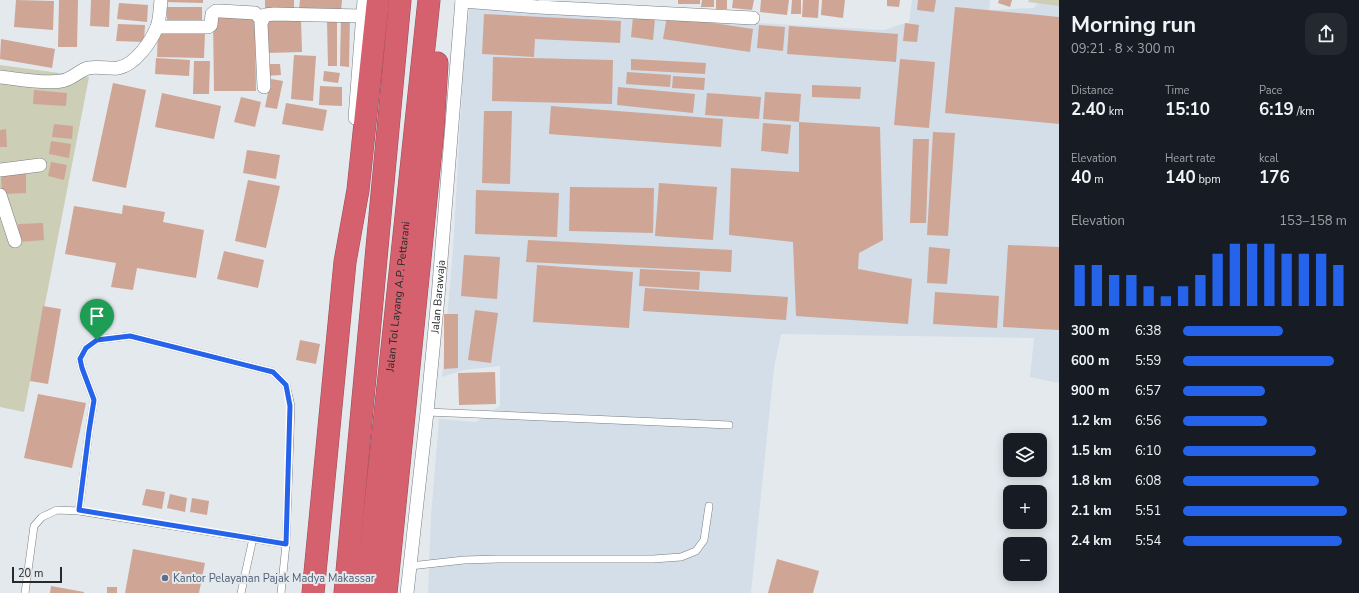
<!DOCTYPE html>
<html lang="en">
<head>
<meta charset="utf-8">
<style>
  body { margin:0; font-family:"Nunito Sans",sans-serif; background:#242831; color:#f1f3f6; height:100vh; display:flex; flex-direction:column; font-size:15px; white-space:nowrap }
  * { box-sizing:border-box; margin:0 }
  p { font-size:13px; color:#9ea1a6 }
  .icon { flex:none; width:22px; height:22px; fill:none; stroke:currentColor; stroke-width:2; stroke-linecap:round; stroke-linejoin:round }
  .map { position:relative; flex:1; overflow:hidden }
  .drawer { display:flex; flex-direction:column; background:#171b24; width:300px }
  .drawer>* { flex:none }
  .fabs { position:absolute; left:1003px; top:433px; display:grid; gap:8px }
  .fabs a { display:grid; place-items:center; width:44px; height:44px; border-radius:8px; background:#171b24; box-shadow:0 2px 10px #0003; font-size:20px }
  .scale { position:absolute; left:12px; bottom:10px; width:50px; box-sizing:border-box; padding-left:4px; border:2px solid #27292a; border-top:0; font-size:11px; line-height:14px; white-space:nowrap; color:#27292a; -webkit-text-stroke:3px #e4e9ed; paint-order:stroke }
  .pin { position:absolute; display:grid; place-items:center; width:34px; height:34px; color:#fff; margin:-41px -17px; border-radius:50% 50% 50% 0; rotate:-45deg; box-shadow:0 0 4px #0007 }
  .pin .icon { rotate:45deg }
  .round { display:grid; place-items:center; flex:none; width:42px; height:42px; border-radius:12px; background:#242831 }
  .head { display:flex; align-items:center; justify-content:space-between; height:68px; padding:0 12px }
  h1 { font-size:22px; font-weight:700; line-height:30px }
  .metrics { display:grid; grid-template-columns:repeat(3,1fr); gap:6px; height:68px; padding:4px 12px }
  .metrics div { display:grid; align-content:center }
  .metrics b { font-size:17px; font-weight:700 }
  .metrics small { font-size:11px; font-weight:400 }
  .metrics p { font-size:11px }
  .chart { height:112px; padding:8px 12px }
  .chart p { display:flex; justify-content:space-between }
  .chart svg { width:100%; height:72px; margin-top:4px; stroke:#2563eb; stroke-width:6 }
  ul { padding:0 12px; list-style:none; font-size:13px }
  li { display:grid; grid-template-columns:64px 48px 1fr; align-items:center; height:30px }
  li i { height:10px; border-radius:5px; background:#2563eb }
  main { display:flex; flex:1; min-height:0 }
  .map>svg:first-child { display:block }
</style>
</head>
<body>
<main>
<div class="map">
<svg width="1059" height="593" viewBox="0 0 1059 593">
  <rect width="100%" height="100%" fill="#e4e9ed"/>
  <path fill="#d3dee8" d="M912 0H990L989 10 1034 8 1039 0H1059V383L1030 377 1034 338 781 334 774 368 751 593H428L431 517 439 419 476 422 500 406V366L464 370 442 377 453 250 465 41 470 7 884 30 905 23H909Z"/>
  <g fill="#ccceb6">
    <path d="M1029 0H1059V6L1028 2Z"/>
    <path d="M0 65 89 77 24 412 0 407Z"/>
  </g>
  <g fill="#cfa596">
    <path d="M16 0 54 1 53 30 14 27Z"/>
    <path d="M59 0H78L77 47H58Z"/>
    <path d="M91 0H110L109 27 90 26Z"/>
    <path d="M165 0H203V3L165 2Z"/>
    <rect x="265" y="0" width="29" height="11"/>
    <path d="M300 0H342L341 12 299 10Z"/>
    <rect x="678" y="0" width="22" height="4"/>
    <path d="M702 0H714V7H701Z"/>
    <rect x="716" y="0" width="11" height="9"/>
    <path d="M733 0H754L752 10 732 8Z"/>
    <path d="M761 0H789L787 15 760 12Z"/>
    <path d="M792 0H801V14H791Z"/>
    <path d="M803 0H819L818 18 802 17Z"/>
    <path d="M822 0H845L843 18 821 15Z"/>
    <path d="M887 0H900L899 7 887 6Z"/>
    <path d="M918 0H936L934 12 917 10Z"/>
    <path d="M999 0H1012L1010 7 998 3Z"/>
    <path d="M119 3 148 5 147 22 117 19Z"/>
    <rect x="167" y="7" width="35" height="15"/>
    <path d="M955 7 1059 17V124L945 113Z"/>
    <path d="M484 14 621 21 620 43 535 39 534 57 482 54Z"/>
    <path d="M341 16H350L349 67 340 66Z"/>
    <path d="M667 16 753 29 750 52 663 39Z"/>
    <path d="M633 17 655 19 653 40 631 37Z"/>
    <path d="M213 18H255L256 91H214Z"/>
    <path d="M266 20H301L302 52 266 53Z"/>
    <path d="M327 21H337V66H328Z"/>
    <path d="M905 23 919 25 917 42 903 41Z"/>
    <path d="M118 24 145 25 144 42 116 41Z"/>
    <path d="M759 25 785 27 783 51 757 48Z"/>
    <path d="M789 26 898 34 896 62 787 54Z"/>
    <path d="M158 32 205 33 204 58 157 57Z"/>
    <path d="M1 39 55 49 52 68 0 59Z"/>
    <path d="M294 55 316 56 313 101 291 99Z"/>
    <path d="M493 57 613 60 612 104 492 101Z"/>
    <path d="M156 58 190 60 189 76 155 74Z"/>
    <path d="M631 59 706 63 705 74 631 70Z"/>
    <path d="M900 59 935 62 929 128 894 125Z"/>
    <path d="M194 61H210L209 94H193Z"/>
    <path d="M264 64H280L281 75 265 76Z"/>
    <path d="M324 71 340 73 338 83 323 81Z"/>
    <path d="M627 72 671 75 670 87 626 84Z"/>
    <path d="M673 76 705 78 704 90 672 88Z"/>
    <path d="M271 79 283 81 277 109 265 107Z"/>
    <path d="M113 83 146 90 126 188 92 181Z"/>
    <path d="M812 85 861 87 860 99 812 97Z"/>
    <path d="M320 86 342 87V106L319 105Z"/>
    <path d="M618 87 695 94 693 113 617 105Z"/>
    <path d="M34 90 67 93 66 106 33 104Z"/>
    <path d="M765 92 801 94 799 122 763 119Z"/>
    <path d="M162 93 221 106 214 139 155 127Z"/>
    <path d="M707 93 761 97 759 119 705 115Z"/>
    <path d="M241 97 261 102 255 127 234 122Z"/>
    <path d="M286 103 327 110 323 131 282 124Z"/>
    <path d="M551 106 723 119 721 147 549 134Z"/>
    <path d="M484 111H512L510 184 482 183Z"/>
    <path d="M799 122 880 127 883 240 859 253 858 269 912 279 908 324 796 316 793 242 729 235 731 168 799 172Z"/>
    <path d="M763 123 791 125 788 154 761 151Z"/>
    <path d="M54 124 73 126 72 139 52 137Z"/>
    <path d="M6 129 7 147H0V130Z"/>
    <path d="M933 132 955 133 948 236 927 235Z"/>
    <path d="M913 139H929L926 223H910Z"/>
    <path d="M51 141 71 144 69 158 49 154Z"/>
    <path d="M247 150 280 155 276 179 243 173Z"/>
    <path d="M51 162 67 165 64 180 48 176Z"/>
    <path d="M26 174V193L2 194 1 175Z"/>
    <path d="M248 180 280 186 266 248 235 241Z"/>
    <path d="M659 183 717 187 713 240 655 236Z"/>
    <path d="M570 187 654 188 653 233 569 231Z"/>
    <path d="M476 190 559 193 557 237 475 234Z"/>
    <path d="M123 205 165 212 163 222 204 230 196 278 137 268 133 290 111 287 116 263 65 254 74 206 122 214Z"/>
    <path d="M43 223 44 240 19 242 18 224Z"/>
    <path d="M528 240 732 250 731 272 526 262Z"/>
    <path d="M1008 245 1059 247V330L1003 327Z"/>
    <path d="M929 247 950 249 947 284 927 283Z"/>
    <path d="M224 251 264 260 258 288 217 279Z"/>
    <path d="M464 255 500 257 497 299 461 296Z"/>
    <path d="M537 265 633 272 629 328 533 322Z"/>
    <path d="M640 269 700 272 699 290 639 286Z"/>
    <path d="M645 288 788 297 786 320 643 311Z"/>
    <path d="M935 292 999 296 997 328 933 324Z"/>
    <path d="M43 306 61 309 48 384 30 381Z"/>
    <path d="M475 310 498 313 491 363 468 360Z"/>
    <path d="M444 314H458V368L444 369Z"/>
    <path d="M300 340 320 344 316 364 296 360Z"/>
    <path d="M495 372 496 404 459 405 458 373Z"/>
    <path d="M38 394 86 403 72 468 24 458Z"/>
    <path d="M146 489 165 492 162 509 142 505Z"/>
    <path d="M170 494 187 498 185 512 167 508Z"/>
    <path d="M192 498 209 501 207 515 190 512Z"/>
    <path d="M133 549 205 563 199 593H125Z"/>
    <path d="M777 559 819 571 813 593H768Z"/>
    <path d="M51 586 84 592V593H50Z"/>
    <rect x="107" y="587" width="10" height="6"/>
  </g>
  <g fill="none" stroke-linecap="round" stroke-linejoin="round">
    <g stroke="#797d81" stroke-width="8">
      <g id="service">
        <path d="M427 412 729 425"/>
        <path d="M79 511 89 431 94 400 82 368 80 359 86 348 97 340 130 336 273 372 286 385 291 406 286 544 281 593"/>
        <path d="M410 566 464 560 498 559H653L681 557 696 551 704 540 709 506"/>
        <path d="M25 593 34 526 42 517 57 510 79 511 286 544"/>
        <path d="M241 593 253 538"/>
      </g>
    </g>
    <g stroke="#797d81" stroke-width="14">
      <g id="minor">
        <path d="M462 1 538 7 753 18"/>
        <path d="M157 27H208L211 25 212 14 216 11H220L255 13 262 20"/>
        <path d="M0 77C18 79 44 84 61 81 71 80 78 71 88 68 97 66 109 69 118 68 135 65 151 42 157 27 160 19 160 9 161 0"/>
        <path d="M264 87 261 23 265 15 274 14 362 16"/>
        <path d="M355 118 364 0"/>
        <path d="M0 170 40 165"/>
        <path d="M0 195 15 241"/>
        <path id="s1" d="M407 593 427 412 438 297 462 0"/>
      </g>
    </g>
    <g stroke="#984d56" stroke-width="23">
      <g id="motorway">
        <path d="M313 593 345 262 358 190 378 0"/>
        <path d="M345 593 400 0"/>
        <path id="s2" d="M366 593 429 0"/>
        <path d="M386 593 433 130 437 63"/>
      </g>
    </g>
    <use href="#service" stroke="#fff" stroke-width="7"/>
    <use href="#minor" stroke="#fff" stroke-width="13"/>
    <use href="#motorway" stroke="#d5606e" stroke-width="22"/>
  </g>
  <g fill="none" stroke-linecap="round" stroke-linejoin="round">
    <g stroke="#fff" stroke-width="8">
      <path id="route" d="M130 336 273 372 286 385 290 406 286 544 79 510 89 431 94 400 82 368 80 359 86 348 97 340Z"/>
    </g>
    <use href="#route" stroke="#2563eb" stroke-width="5"/>
  </g>
  <circle fill="#5c6f8a" stroke="#e4e9ed" stroke-width="1.5" cx="165" cy="578" r="4"/>
  <g text-anchor="middle" dominant-baseline="central" stroke-width="4" stroke-linejoin="round" paint-order="stroke">
    <g font-size="11" fill="#27292a" stroke="#e4e9ed">
      <text stroke="none"><textPath href="#s2" startOffset="298">Jalan Tol Layang A.P. Pettarani</textPath></text>
      <text stroke="none"><textPath href="#s1" startOffset="298">Jalan Barawaja</textPath></text>
    </g>
    <g font-size="11" fill="#4e5e75" stroke="#e4e9ed" text-anchor="start">
      <text x="173" y="578">Kantor Pelayanan Pajak Madya Makassar</text>
    </g>
  </g>
</svg>
<div class="fabs">
<a><svg class="icon" aria-label="layers" viewBox="0 0 24 24"><path d="M12 4l9 5-9 5-9-5zM3 14l9 5 9-5"/></svg></a>
<a>+</a>
<a>−</a>
</div>
<div class="scale">20 m</div>
<div class="pin" style="left:97px;top:340px;background:#1e9e55"><svg class="icon" aria-label="arrive" viewBox="0 0 24 24"><path d="M6 21V4h12l-3 4 3 4H6"/></svg></div>
</div>
<section class="drawer">
<div class="head"><div><h1>Morning run</h1><p>09:21 · 8 × 300 m</p></div><a class="round"><svg class="icon" aria-label="share" viewBox="0 0 24 24"><path d="M12 15V3M7 8l5-5 5 5M5 13v7h14v-7"/></svg></a></div>
<div class="metrics">
<div><p>Distance</p><b>2.40<small> km</small></b></div>
<div><p>Time</p><b>15:10</b></div>
<div><p>Pace</p><b>6:19<small> /km</small></b></div>
</div>
<div class="metrics">
<div><p>Elevation</p><b>40<small> m</small></b></div>
<div><p>Heart rate</p><b>140<small> bpm</small></b></div>
<div><p>kcal</p><b>176</b></div>
</div>
<div class="chart"><p><span>Elevation</span>153–158 m</p>
<svg viewBox="0 0 160 44" preserveAspectRatio="none"><path d="M5 44V19M15 44V19M25 44V25M35 44V25M45 44V32M55 44V38M65 44V32M75 44V25M85 44V12M95 44V6M105 44V6M115 44V6M125 44V12M135 44V12M145 44V12M155 44V19"/></svg>
</div>
<ul>
<li><b>300 m</b>6:38<i style="width:61%"></i></li>
<li><b>600 m</b>5:59<i style="width:92%"></i></li>
<li><b>900 m</b>6:57<i style="width:50%"></i></li>
<li><b>1.2 km</b>6:56<i style="width:51%"></i></li>
<li><b>1.5 km</b>6:10<i style="width:81%"></i></li>
<li><b>1.8 km</b>6:08<i style="width:83%"></i></li>
<li><b>2.1 km</b>5:51<i style="width:100%"></i></li>
<li><b>2.4 km</b>5:54<i style="width:97%"></i></li>
</ul>
</section>
</main>
</body>
</html>
